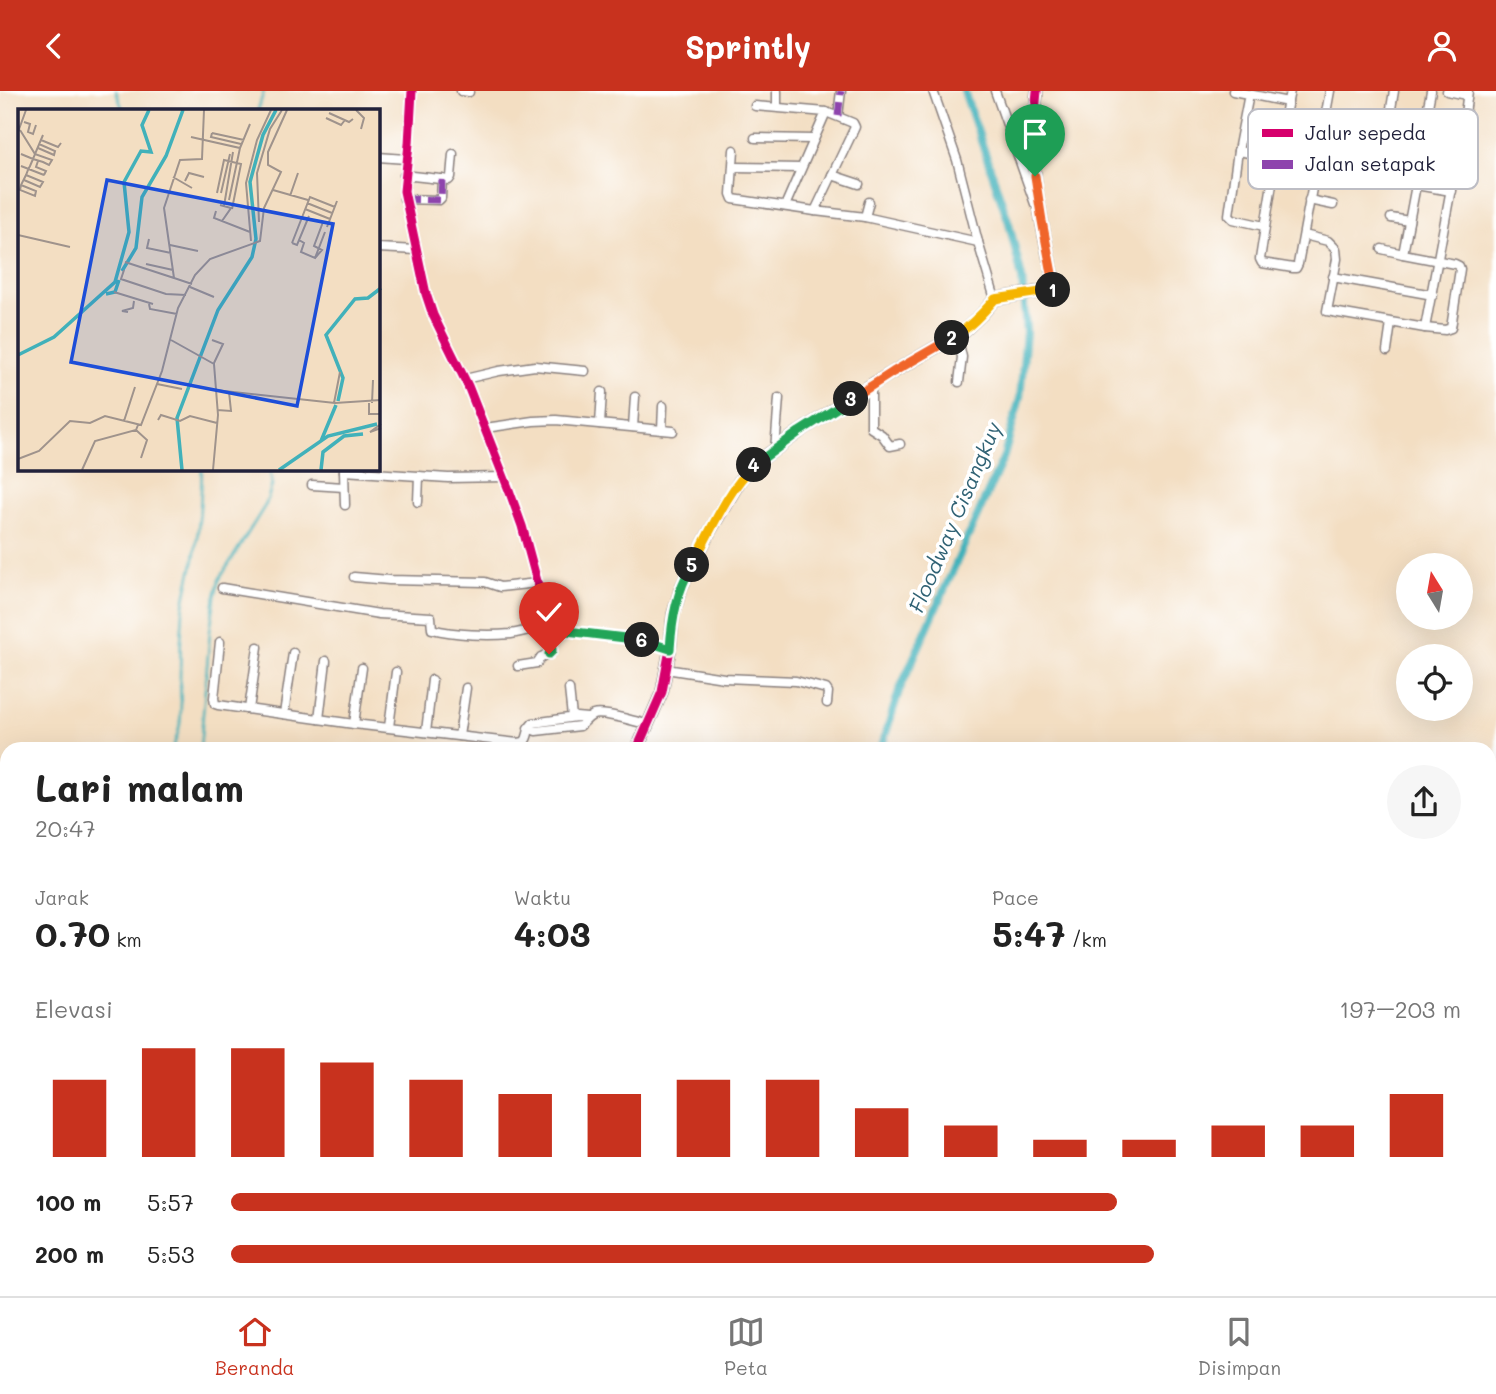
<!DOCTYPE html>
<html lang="id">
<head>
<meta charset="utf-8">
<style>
  body { margin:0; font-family:Mali,sans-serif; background:#f6f6f6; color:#222; height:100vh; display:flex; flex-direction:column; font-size:26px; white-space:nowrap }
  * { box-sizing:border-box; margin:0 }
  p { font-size:23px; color:#767676 }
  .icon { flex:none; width:38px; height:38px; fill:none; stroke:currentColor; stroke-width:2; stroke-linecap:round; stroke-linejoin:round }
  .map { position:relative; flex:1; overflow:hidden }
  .side { position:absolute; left:0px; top:651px; width:1496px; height:555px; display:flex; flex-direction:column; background:#fff; border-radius:21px 21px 0 0; box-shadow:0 7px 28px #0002 }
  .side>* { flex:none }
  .needle { width:46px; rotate:349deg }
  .fabs { position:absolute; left:1396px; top:462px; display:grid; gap:14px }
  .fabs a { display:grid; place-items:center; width:77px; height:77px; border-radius:50%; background:#fff; box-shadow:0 7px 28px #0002; font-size:35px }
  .pin { position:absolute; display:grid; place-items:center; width:60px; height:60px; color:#fff; margin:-72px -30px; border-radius:50% 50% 50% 0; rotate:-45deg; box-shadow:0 0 7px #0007 }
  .pin .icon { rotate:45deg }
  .km { position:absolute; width:35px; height:35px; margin:-18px; border-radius:50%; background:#222; color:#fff; font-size:19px; line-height:35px; text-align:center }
  .round { display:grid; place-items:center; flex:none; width:74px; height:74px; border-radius:37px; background:#f6f6f6 }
  .summary { display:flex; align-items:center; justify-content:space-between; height:119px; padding:0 35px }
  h1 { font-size:38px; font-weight:800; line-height:52px }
  .stats { display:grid; grid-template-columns:repeat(3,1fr); gap:10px; height:119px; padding:7px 35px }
  .stats div { display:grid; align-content:center }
  .stats b { font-size:35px; font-weight:800 }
  .stats small { font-size:19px; font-weight:400 }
  .stats p { font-size:19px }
  .chart { height:196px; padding:14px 35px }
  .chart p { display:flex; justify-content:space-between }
  .chart svg { width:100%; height:126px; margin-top:7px; stroke:#c8321e; stroke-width:6 }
  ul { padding:0 35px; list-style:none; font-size:23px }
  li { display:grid; grid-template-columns:112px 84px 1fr; align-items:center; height:52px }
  li i { height:18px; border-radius:9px; background:#c8321e }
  header { display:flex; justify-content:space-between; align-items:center; height:91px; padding:0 35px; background:#c8321e; color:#fff; font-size:32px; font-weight:800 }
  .tab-bar { display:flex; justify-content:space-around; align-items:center; height:98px; border-top:2px solid #e0e0e0; background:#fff; font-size:19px; color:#767676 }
  .tab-bar a { display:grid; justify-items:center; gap:4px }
  .tab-bar .current { color:#c8321e }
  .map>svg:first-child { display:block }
</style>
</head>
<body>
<header><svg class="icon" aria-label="back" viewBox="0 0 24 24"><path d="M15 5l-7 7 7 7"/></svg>Sprintly<svg class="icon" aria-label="person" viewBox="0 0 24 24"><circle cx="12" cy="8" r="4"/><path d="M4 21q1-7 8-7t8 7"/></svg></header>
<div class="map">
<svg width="1496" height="1205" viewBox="0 0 1496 1205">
  <rect width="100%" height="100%" fill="#fff"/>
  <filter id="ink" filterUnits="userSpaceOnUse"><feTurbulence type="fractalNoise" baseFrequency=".0143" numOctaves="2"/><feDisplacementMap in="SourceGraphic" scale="14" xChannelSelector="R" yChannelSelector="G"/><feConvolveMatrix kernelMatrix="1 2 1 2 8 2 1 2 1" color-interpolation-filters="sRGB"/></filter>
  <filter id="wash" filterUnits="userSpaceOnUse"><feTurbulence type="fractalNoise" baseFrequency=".00686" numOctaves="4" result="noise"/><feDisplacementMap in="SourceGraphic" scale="28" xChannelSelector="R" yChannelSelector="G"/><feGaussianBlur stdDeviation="1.57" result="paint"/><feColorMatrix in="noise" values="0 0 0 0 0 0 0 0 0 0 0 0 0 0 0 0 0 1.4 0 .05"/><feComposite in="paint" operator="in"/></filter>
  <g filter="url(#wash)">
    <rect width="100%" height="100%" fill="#f3dec2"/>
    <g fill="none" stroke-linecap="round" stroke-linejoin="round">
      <g stroke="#41b1ba" stroke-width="2.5">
        <path d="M116 0 123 19"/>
        <path d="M258 19 264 0"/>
        <path d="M172 658C185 630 180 615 180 585 180 563 181 542 183 521 185 503 190 486 194 468 199 439 201 408 202 378"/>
        <path d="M200 658 210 540 215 506 219 489 266 413 272 394 270 378"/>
        <path d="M0 880 7 871"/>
      </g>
      <g stroke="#41b1ba" stroke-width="8">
        <path d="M881 658 899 600 1004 365 1020 307 1026 241 1022 187 1009 132 964 0"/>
        <path d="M788 1205 789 1199"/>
      </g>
    </g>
  </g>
  <g filter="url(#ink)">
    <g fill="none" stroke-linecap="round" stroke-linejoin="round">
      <g stroke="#8a807e" stroke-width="11">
        <g id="street">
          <path d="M412 0 409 53 404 100 426 203 433 224 468 295 509 399 522 435 550 538 643 549 670 558"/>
          <path d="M461 0 469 1"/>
          <path d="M777 0V16"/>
          <path d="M933 0 957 69 978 151 995 208"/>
          <path d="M995 0 1035 113"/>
          <path d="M1233 0 1288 11"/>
          <path d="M1290 0 1276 67 1260 168 1262 172 1293 177H1296L1298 173 1330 0"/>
          <path d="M1447 0 1467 4"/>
          <path d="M1249 3 1238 60 1316 74"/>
          <path d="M755 15 826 21 785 115"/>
          <path d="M1465 23 1468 0"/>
          <path d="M838 25 841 0"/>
          <path d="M1323 35 1399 49"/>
          <path d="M755 47 813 48"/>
          <path d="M1384 58 1394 0"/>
          <path d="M734 59 731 103 733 108 815 120 865 126 978 151"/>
          <path d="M1238 60 1229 124 1233 128 1264 135"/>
          <path d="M378 66 406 68"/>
          <path d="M1317 70 1414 87"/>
          <path d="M734 76 801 77"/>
          <path d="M404 84 449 89 451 86 453 63"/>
          <path d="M832 84 859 93"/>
          <path d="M1416 94 1451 100"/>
          <path d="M404 108 439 109 441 107 442 88"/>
          <path d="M1309 109 1333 114"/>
          <path d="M815 120 855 36 853 32 826 21"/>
          <path d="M865 126 869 111"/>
          <path d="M1391 127 1409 130"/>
          <path d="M1304 144 1328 150 1336 158 1337 168 1327 220 1425 237 1458 60"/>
          <path d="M378 157 416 159"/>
          <path d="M1382 158 1403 163"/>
          <path d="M1333 186 1433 204"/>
          <path d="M1425 237 1445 239 1451 237 1460 178 1459 175 1455 173 1403 163 1416 94 1414 87 1431 0"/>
          <path d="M957 244 962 266 959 291"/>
          <path d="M1387 260 1391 232"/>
          <path d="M465 288 499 280 535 275 585 280"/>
          <path d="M871 294V337L882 344 890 355 900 353"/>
          <path d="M600 333 602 301"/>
          <path d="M633 336 635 306"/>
          <path d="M485 337 533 330 556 329 673 340"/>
          <path d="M662 339 663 315"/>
          <path d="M775 359 779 307"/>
          <path d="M344 378V380L448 387 504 386"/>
          <path d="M344 380 345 414"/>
          <path d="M312 394 344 396"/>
          <path d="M418 411 419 385"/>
          <path d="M354 486 389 489 485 491 500 496 537 492"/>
          <path d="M222 497 379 523 431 526 432 538C455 544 488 545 511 543 525 541 537 535 550 538L551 562 541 566 537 572 518 575"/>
          <path d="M220 551 214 607 215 613 218 614 354 633 518 652 524 651C530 645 526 639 533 632L576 626 587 627"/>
          <path d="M666 578 724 587 796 590 826 598 828 601 827 612"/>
          <path d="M569 598 572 626"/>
          <path d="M249 618 258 556"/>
          <path d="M284 623 293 562"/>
          <path d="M319 628 326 570"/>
          <path d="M354 633 362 577"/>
          <path d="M389 636 396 581"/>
          <path d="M528 637 536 640 580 635C585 631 587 627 593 624 603 620 635 631 648 633"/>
          <path d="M426 641 432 589"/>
          <path d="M459 645 466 597"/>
          <path d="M1045 1199 1047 1205"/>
        </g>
      </g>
      <g stroke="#8a807e" stroke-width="14">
        <g id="secondary">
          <path d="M637 658 662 601 670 558 673 524 681 497 710 440 741 388 756 372 799 341 871 294 964 240 982 223 995 208 1055 198C1048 161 1039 124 1035 86 1033 58 1034 29 1037 0"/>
          <path d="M1489 1162H1496"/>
          <path d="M953 1203 1004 1199"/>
          <path d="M578 1205 579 1199"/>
        </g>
      </g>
      <use href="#street" stroke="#fff" stroke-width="8"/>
      <use href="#secondary" stroke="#f9e7c3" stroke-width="10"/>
      <g stroke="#8e44ad" stroke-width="7" stroke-dasharray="14 7" stroke-linecap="butt">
        <path d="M838 25 841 0"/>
        <path d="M404 108 439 109 441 107 442 88"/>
      </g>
      <g stroke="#fff" stroke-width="13">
        <g id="cycleway">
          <path d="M412 0 409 53 404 100 426 203 433 224 468 295 509 399 522 435 550 538 643 549 670 558"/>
          <path d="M637 658 662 601 670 558 673 524 681 497 710 440 741 388 756 372 799 341 871 294 964 240 982 223 995 208 1055 198C1048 161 1039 124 1035 86 1033 58 1034 29 1037 0"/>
        </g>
      </g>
      <use href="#cycleway" stroke="#d6006c" stroke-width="9"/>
    </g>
  </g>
  <g fill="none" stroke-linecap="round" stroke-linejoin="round" filter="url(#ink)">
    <g stroke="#fff" stroke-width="14">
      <path id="split-1" d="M1035 85 1042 130 1055 198 1053 199"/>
    </g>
    <g stroke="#fff" stroke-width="14">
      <path id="split-2" d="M952 247C969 237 982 223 995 208L1053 199"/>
    </g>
    <g stroke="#fff" stroke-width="14">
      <path id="split-3" d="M851 308 893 281 952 247"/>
    </g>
    <g stroke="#fff" stroke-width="14">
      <path id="split-4" d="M754 374 799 341 851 308"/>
    </g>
    <g stroke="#fff" stroke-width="14">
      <path id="split-5" d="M692 474C711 440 726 401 754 374"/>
    </g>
    <g stroke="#fff" stroke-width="14">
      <path id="split-6" d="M642 549 670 558C672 527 677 500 692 474"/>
    </g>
    <g stroke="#fff" stroke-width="14">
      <path id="split-7" d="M549 563 552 560 550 538 642 549"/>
    </g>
    <use href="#split-1" stroke="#f0652b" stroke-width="9"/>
    <use href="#split-2" stroke="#f5b400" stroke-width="9"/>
    <use href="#split-3" stroke="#f0652b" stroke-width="9"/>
    <use href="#split-4" stroke="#22a559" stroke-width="9"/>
    <use href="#split-5" stroke="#f5b400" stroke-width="9"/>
    <use href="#split-6" stroke="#22a559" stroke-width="9"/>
    <use href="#split-7" stroke="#22a559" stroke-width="9"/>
  </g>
  <g text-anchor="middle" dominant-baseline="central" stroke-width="7" stroke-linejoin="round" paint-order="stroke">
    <g font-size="21" font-style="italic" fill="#306274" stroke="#fff">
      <text transform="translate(954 426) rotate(-67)">Floodway Cisangkuy</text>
    </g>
  </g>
  <g transform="translate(18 18)">
    <rect width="362" height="362" fill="#f3dec2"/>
    <path fill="none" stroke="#41b1ba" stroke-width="3.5" d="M104 162 118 139 124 88 148 47 165 1M88 185 97 183 101 171M0 246 36 228 97 173 111 123 106 73 123 42 133 43 124 16 131 1M320 292 325 269 308 226 337 190 350 189 363 179M303 332 318 296M164 361 159 309 200 201 234 148 238 130 232 73 245 26 258 1M261 361 310 327 359 315M303 361 305 343 326 327 345 325"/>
    <path fill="none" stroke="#9f938c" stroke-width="2" d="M338 1 346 9 343 20M311 4 331 13 335 10M308 9 323 16 327 11M6 13 12 15 10 23 15 25 18 16M2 21 17 45 25 26M0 23 8 1M194 24 193 28 223 35M194 24 226 31M173 28 222 39 232 15M23 31 40 38 43 34M20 39 36 46 37 42 21 35M3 45 15 50 25 53 31 56 34 51 17 45 15 50 12 57 10 61 8 66 3 76 2 81 17 87 18 82 3 76M20 52 18 58 28 62 26 66M3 57 26 66M155 68 174 79M6 71 22 78 25 73 8 66M167 72 171 64 186 68M255 81 290 91M199 84 206 51 223 55 214 100M203 84 212 45M272 87 280 64M211 91 222 39M289 94 314 104M202 96 213 99 204 112M206 97 215 43M287 100 312 110M198 102 196 109 232 123M241 113 239 64 252 20 264 1M309 118 319 92M0 126 52 138M131 130 129 139 153 144M281 131 286 134 283 143 297 149 307 123M233 132 228 74 239 31 253 1M274 134 292 88 317 98M274 134 279 136 291 107M152 136 180 142M297 149 304 141 296 137 305 113M107 153 156 169M128 155 155 161M106 161 103 170 148 185 168 186M174 175 156 169 146 99 162 51 184 50 186 1M172 178 196 188M96 183 135 195M131 195 132 200 159 205M110 203 104 202 115 199 116 192M153 231 196 255 200 306 195 361M194 231 205 235 196 254M139 275 164 280M197 281 317 294 363 291M316 294 322 263M351 294V305H363M354 294 355 271M199 301 213 302 211 283M140 311 143 306 162 312 172 307 199 314M106 312 117 278M363 315 352 323 363 319M118 321 129 331 123 349M0 350 21 342 52 312 72 314 87 307 123 316 144 262 160 199 177 166 192 150 242 132 246 99 263 63 250 56V43L269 1M64 361 77 332 118 321 120 316"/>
    <path fill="#1d4ed8" fill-opacity="0.15" stroke="#1d4ed8" stroke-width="3.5" d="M89 71 315 115 279 297 53 253Z"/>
    <rect width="362" height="362" fill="none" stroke="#22223b" stroke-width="3.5"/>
  </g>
  <rect x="1248" y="18" width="230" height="80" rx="10" fill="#fff" stroke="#bdbdc4" stroke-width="2"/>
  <rect x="1262" y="38" width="31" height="8" fill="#d6006c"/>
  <rect x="1262" y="69" width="31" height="9" fill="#8e44ad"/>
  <g font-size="19" fill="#22223b">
    <text x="1305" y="49">Jalur sepeda</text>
    <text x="1305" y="80">Jalan setapak</text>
  </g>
</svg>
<div class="fabs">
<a><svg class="needle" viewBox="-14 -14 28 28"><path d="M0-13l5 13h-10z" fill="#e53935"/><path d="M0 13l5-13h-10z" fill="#767676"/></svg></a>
<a><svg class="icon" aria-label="locate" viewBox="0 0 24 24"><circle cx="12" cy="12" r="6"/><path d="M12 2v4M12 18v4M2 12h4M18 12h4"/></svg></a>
</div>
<div class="pin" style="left:1035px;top:85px;background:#1e9e55"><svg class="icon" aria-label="arrive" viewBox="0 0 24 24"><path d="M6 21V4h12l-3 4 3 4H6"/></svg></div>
<div class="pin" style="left:549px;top:563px;background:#d93025"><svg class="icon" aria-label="check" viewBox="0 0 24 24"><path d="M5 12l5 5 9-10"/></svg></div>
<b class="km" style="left:1053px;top:199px">1</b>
<b class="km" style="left:952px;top:247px">2</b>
<b class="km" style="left:851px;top:308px">3</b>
<b class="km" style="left:754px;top:374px">4</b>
<b class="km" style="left:692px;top:474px">5</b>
<b class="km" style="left:642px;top:549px">6</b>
<section class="side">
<div class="summary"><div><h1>Lari malam</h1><p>20:47</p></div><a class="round"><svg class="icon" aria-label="share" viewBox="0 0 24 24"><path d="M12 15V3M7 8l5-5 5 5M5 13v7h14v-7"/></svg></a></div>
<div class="stats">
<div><p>Jarak</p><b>0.70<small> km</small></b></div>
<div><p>Waktu</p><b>4:03</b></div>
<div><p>Pace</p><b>5:47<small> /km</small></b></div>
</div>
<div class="chart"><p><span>Elevasi</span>197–203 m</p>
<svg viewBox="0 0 160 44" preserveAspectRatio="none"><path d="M5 44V17M15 44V6M25 44V6M35 44V11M45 44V17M55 44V22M65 44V22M75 44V17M85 44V17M95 44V27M105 44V33M115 44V38M125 44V38M135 44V33M145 44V33M155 44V22"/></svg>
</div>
<ul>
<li><b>100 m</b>5:57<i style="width:72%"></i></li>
<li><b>200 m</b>5:53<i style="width:75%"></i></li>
</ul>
</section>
</div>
<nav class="tab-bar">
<a class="current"><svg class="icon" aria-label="home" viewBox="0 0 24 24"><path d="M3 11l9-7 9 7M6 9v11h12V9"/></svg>Beranda</a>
<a><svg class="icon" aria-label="map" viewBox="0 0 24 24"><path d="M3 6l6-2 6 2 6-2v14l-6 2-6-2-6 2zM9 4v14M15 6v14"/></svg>Peta</a>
<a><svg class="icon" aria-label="saved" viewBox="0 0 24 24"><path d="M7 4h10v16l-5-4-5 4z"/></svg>Disimpan</a>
</nav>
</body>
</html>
